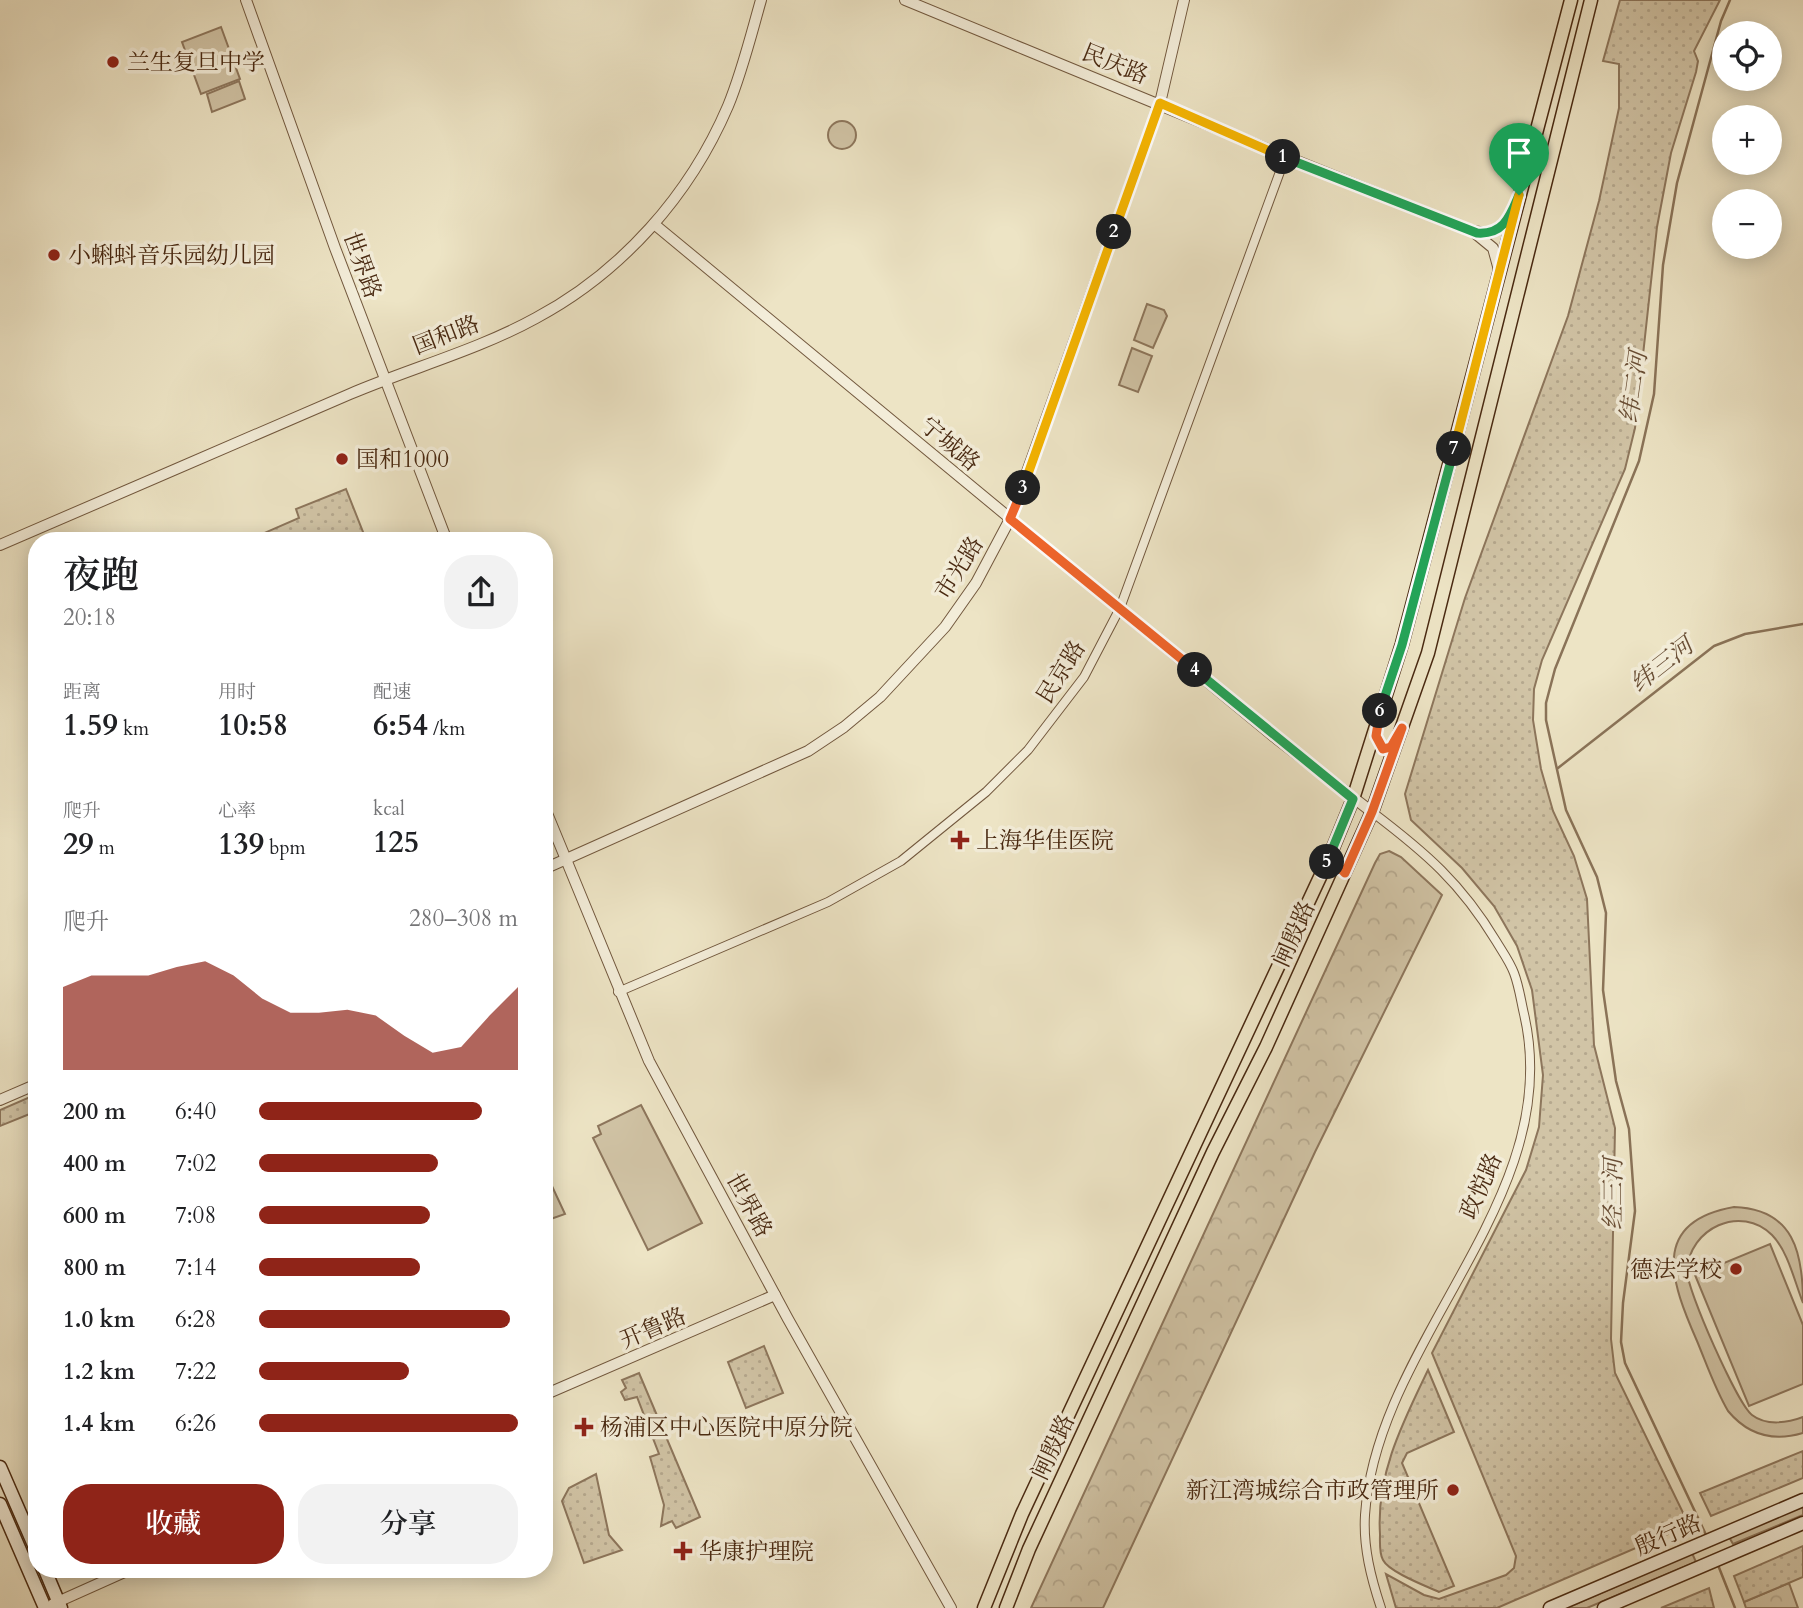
<!DOCTYPE html>
<html lang="zh">
<head>
<meta charset="utf-8">
<style>
  body { margin:0; font-family:Cardo,"Noto Serif SC",serif; background:#f2f2f2; color:#202124; height:100vh; display:flex; flex-direction:column; font-size:26px; white-space:nowrap }
  * { box-sizing:border-box; margin:0 }
  p { font-size:23px; color:#757577 }
  .icon { flex:none; width:38px; height:38px; fill:none; stroke:currentColor; stroke-width:2; stroke-linecap:round; stroke-linejoin:round }
  .map { position:relative; flex:1; overflow:hidden }
  .drawer { position:absolute; left:28px; top:532px; width:525px; height:1046px; display:flex; flex-direction:column; background:#fff; border-radius:28px; box-shadow:0 4px 18px #0003 }
  .drawer>* { flex:none }
  .tools { position:absolute; left:1712px; top:21px; display:grid; gap:14px }
  .tools a { display:grid; place-items:center; width:70px; height:70px; border-radius:50%; background:#fff; box-shadow:0 4px 18px #0003; font-size:35px }
  .pin { position:absolute; display:grid; place-items:center; width:60px; height:60px; color:#fff; margin:-72px -30px; border-radius:50% 50% 50% 0; rotate:-45deg; box-shadow:0 0 7px #0007 }
  .pin .icon { rotate:45deg }
  .km { position:absolute; width:35px; height:35px; margin:-18px; border-radius:50%; background:#222; color:#fff; font-size:19px; line-height:35px; text-align:center }
  .round { display:grid; place-items:center; flex:none; width:74px; height:74px; border-radius:28px; background:#f2f2f2 }
  .head { display:flex; align-items:center; justify-content:space-between; height:119px; padding:0 35px }
  h1 { font-size:38px; font-weight:600; line-height:52px }
  .figures { display:grid; grid-template-columns:repeat(3,1fr); gap:10px; height:119px; padding:7px 35px }
  .figures div { display:grid; align-content:center }
  .figures b { font-size:30px; font-weight:600 }
  .figures small { font-size:19px; font-weight:400 }
  .figures p { font-size:19px }
  .chart { height:196px; padding:14px 35px }
  .chart p { display:flex; justify-content:space-between }
  .chart svg { width:100%; height:126px; margin-top:7px; fill:#8f2418; opacity:.7 }
  .primary-button { display:flex; gap:14px; margin-top:auto; padding:14px 35px }
  .primary-button a { flex:1; height:80px; border-radius:28px; background:#8f2418; color:#fff; font-size:28px; font-weight:600; line-height:80px; text-align:center }
  .primary-button a+a { background:#f2f2f2; color:#202124 }
  ul { padding:0 35px; list-style:none; font-size:23px }
  li { display:grid; grid-template-columns:112px 84px 1fr; align-items:center; height:52px }
  li i { height:18px; border-radius:9px; background:#8f2418 }
  .map>svg:first-child { display:block }
</style>
</head>
<body>
<div class="map">
<svg width="1803" height="1608" viewBox="0 0 1803 1608">
  <defs>
    <pattern id="forest-crowns" width="20" height="18" patternUnits="userSpaceOnUse" patternTransform="scale(1.75)"><rect width="20" height="18" fill="#d1c4a6"/><path d="M2 6a3 3 0 1 1 6 0M12 15a3 3 0 1 1 6 0" fill="none" stroke="#b5a88e"/></pattern>
    <pattern id="park-dots" width="8" height="8" patternUnits="userSpaceOnUse" patternTransform="scale(1.75)"><rect width="8" height="8" fill="#d1c4a6"/><path d="M2 2h.1M6 6h.1" fill="none" stroke="#b5a88e" stroke-width="1.8" stroke-linecap="round"/></pattern>
  </defs>
  <rect width="100%" height="100%" fill="#ede4c5"/>
  <filter id="stains"><feTurbulence type="fractalNoise" baseFrequency=".00286" numOctaves="4"/><feColorMatrix values="0 0 0 0 .2 0 0 0 0 .09 0 0 0 0 .02 0 0 0 .5 -.17"/></filter>
  <radialGradient id="worn" r=".72"><stop offset=".6" stop-color="#630" stop-opacity="0"/><stop offset="1" stop-color="#630" stop-opacity=".3"/></radialGradient>
  <g fill="#d1c4a6" stroke="#8d765c" stroke-width="2">
    <path d="M221 27 240 79 201 94 182 42Z"/>
    <path d="M239 81 245 99 212 112 207 94Z"/>
    <circle cx="842" cy="135" r="14"/>
    <path d="M1147 304 1164 310 1167 316 1153 348 1134 340Z"/>
    <path d="M1132 348 1152 356 1138 392 1119 385Z"/>
    <path d="M641 1105 702 1223 648 1250 593 1138 601 1134 598 1126Z"/>
    <path d="M544 1169 565 1214 545 1221 544 1220Z"/>
    <path d="M1734 1207C1794 1209 1803 1253 1803 1303 1795 1283 1788 1251 1772 1235 1741 1204 1689 1228 1687 1271 1687 1290 1737 1403 1752 1415 1766 1426 1788 1423 1803 1417V1433C1773 1442 1748 1435 1728 1411 1715 1389 1707 1365 1697 1341 1672 1284 1648 1222 1734 1207Z"/>
    <path d="M1770 1244 1803 1325V1384L1749 1406 1695 1275Z"/>
    <path d="M1803 1506V1515L1733 1544 1729 1537Z"/>
    <path d="M1692 1553 1696 1562 1587 1608H1567Z"/>
  </g>
  <g fill="url(#forest-crowns)" stroke="#8d765c" stroke-width="2">
    <path d="M1389 851 1401 857 1442 895 1315 1152 1103 1608H1031L1375 863 1380 854Z"/>
    <path d="M1789 1583 1798 1608H1746L1744 1602Z"/>
  </g>
  <g fill="url(#park-dots)" stroke="#8d765c" stroke-width="2">
    <path d="M1620 0H1720L1694 51 1698 61 1696 72 1671 153 1657 227 1635 428 1625 469 1542 660 1534 689 1533 720 1541 769 1553 811 1574 856 1587 899 1594 1045 1615 1128 1611 1339 1615 1373 1689 1525 1497 1608H1396L1386 1574 1424 1595 1439 1599 1506 1575 1514 1568 1516 1556 1432 1353 1526 1170 1539 1127 1543 1075 1532 990 1517 946 1494 906 1462 868 1411 820 1405 794 1465 598 1568 316 1599 201 1619 108V64L1603 61Z"/>
    <path d="M346 489 365 537 357 541H246L299 518 296 509Z"/>
    <path d="M37 1094V1111L0 1126V1110Z"/>
    <path d="M764 1346 783 1393 746 1408 728 1362Z"/>
    <path d="M1428 1370 1454 1432 1407 1453 1402 1463 1454 1586 1439 1592C1426 1586 1389 1572 1383 1560 1379 1553 1380 1542 1380 1534 1376 1474 1403 1422 1428 1370Z"/>
    <path d="M639 1373 700 1517 676 1528 672 1521 661 1526 664 1505 650 1457 659 1454 637 1397 625 1400 621 1392 626 1388 622 1380Z"/>
    <path d="M1803 1451V1478L1711 1516 1700 1493Z"/>
    <path d="M596 1474 609 1535 622 1550 584 1563 562 1501 569 1488Z"/>
    <path d="M1803 1546V1577L1744 1602 1734 1576Z"/>
    <path d="M1709 1588 1714 1608H1661Z"/>
  </g>
  <g fill="none" stroke-linecap="round" stroke-linejoin="round">
    <g stroke="#8a7358" stroke-width="2.5">
      <path d="M1558 768 1714 646 1745 634 1803 624"/>
      <path d="M1707 1537 1625 1363 1621 1342 1623 1303 1635 1211 1629 1129 1616 1081 1603 990 1606 913 1597 877 1566 810 1546 720V703L1555 669 1639 461 1654 394 1663 265 1677 183 1721 21 1730 0"/>
      <path d="M1718 1565 1735 1608"/>
    </g>
    <g stroke="#72583e" stroke-width="10">
      <g id="minor">
        <path d="M1372 812C1426 853 1461 883 1496 941 1502 951 1510 962 1514 973 1519 986 1521 1001 1524 1014 1567 1198 1377 1338 1365 1515 1363 1547 1371 1578 1381 1608"/>
        <path d="M618 992 828 902 901 861 986 792 1028 750 1084 677 1120 608 1285 158"/>
      </g>
    </g>
    <g stroke="#72583e" stroke-width="12">
      <g id="tertiary">
        <path d="M246 0 335 248 447 541"/>
        <path d="M905 0C1092 77 1278 155 1467 229 1488 236 1502 232 1512 211"/>
        <path d="M654 224 1277 739 1372 812"/>
        <path d="M1476 234 1493 248 1499 270"/>
        <path d="M0 545C117 495 233 444 350 394 411 368 478 350 536 318 622 272 690 195 728 106 742 72 751 35 761 0"/>
        <path d="M544 806 649 1061 788 1319 951 1608"/>
        <path d="M544 869 808 751 844 727 880 697 945 627 976 583 1010 519 1160 103 1184 0"/>
        <path d="M0 1100 37 1084"/>
        <path d="M544 1395 775 1295"/>
        <path d="M53 1604 129 1570"/>
      </g>
    </g>
    <g stroke="#492911" stroke-width="15">
      <g id="secondary">
        <path d="M0 1467 37 1552"/>
        <path d="M0 1504 45 1608"/>
        <path d="M45 1570 61 1608"/>
        <path d="M1550 1608 1803 1500"/>
        <path d="M1604 1608 1803 1523"/>
      </g>
    </g>
    <g stroke="#492911" stroke-width="15">
      <g id="primary">
        <path d="M984 1608 1022 1514 1328 860 1353 799 1402 644 1571 0"/>
        <path d="M1006 1608 1029 1549 1213 1152 1266 1047 1372 812 1428 653 1591 0"/>
      </g>
    </g>
    <use href="#minor" stroke="#f3edd9" stroke-width="8"/>
    <use href="#tertiary" stroke="#f3edd9" stroke-width="10"/>
    <use href="#secondary" stroke="#f3edd9" stroke-width="12"/>
    <use href="#primary" stroke="#ede4c5" stroke-width="12"/>
  </g>
  <g fill="none" stroke-linecap="round" stroke-linejoin="round">
    <g stroke="#fff" stroke-width="14">
      <path id="split-1" d="M1283 157 1477 233C1504 235 1510 216 1519 195"/>
    </g>
    <g stroke="#fff" stroke-width="14">
      <path id="split-2" d="M1114 232 1160 103 1283 157"/>
    </g>
    <g stroke="#fff" stroke-width="14">
      <path id="split-3" d="M1023 488 1114 232"/>
    </g>
    <g stroke="#fff" stroke-width="14">
      <path id="split-4" d="M1023 488 1010 519 1195 670"/>
    </g>
    <g stroke="#fff" stroke-width="14">
      <path id="split-5" d="M1195 670 1353 799 1327 862"/>
    </g>
    <g stroke="#fff" stroke-width="14">
      <path id="split-6" d="M1327 862 1322 873 1335 863 1345 873 1372 812 1402 728 1391 747 1383 749 1376 736 1380 711"/>
    </g>
    <g stroke="#fff" stroke-width="14">
      <path id="split-7" d="M1380 711 1402 645 1454 449"/>
    </g>
    <g stroke="#fff" stroke-width="14">
      <path id="split-8" d="M1454 449 1519 195"/>
    </g>
    <use href="#split-1" stroke="#22a559" stroke-width="9"/>
    <use href="#split-2" stroke="#f5b400" stroke-width="9"/>
    <use href="#split-3" stroke="#f5b400" stroke-width="9"/>
    <use href="#split-4" stroke="#f0652b" stroke-width="9"/>
    <use href="#split-5" stroke="#22a559" stroke-width="9"/>
    <use href="#split-6" stroke="#f0652b" stroke-width="9"/>
    <use href="#split-7" stroke="#22a559" stroke-width="9"/>
    <use href="#split-8" stroke="#f5b400" stroke-width="9"/>
  </g>
  <g fill="#8f2418" stroke="#f3edd9" stroke-width="2.5">
    <circle cx="113" cy="62" r="7"/>
    <circle cx="54" cy="255" r="7"/>
    <circle cx="342" cy="459" r="7"/>
    <path d="M956.5 829.5h7v7h7v7h-7v7h-7v-7h-7v-7h7z"/>
    <circle cx="1736" cy="1269" r="7"/>
    <path d="M580.5 1416.5h7v7h7v7h-7v7h-7v-7h-7v-7h7z"/>
    <circle cx="1453" cy="1490" r="7"/>
    <path d="M679.5 1540.5h7v7h7v7h-7v7h-7v-7h-7v-7h7z"/>
  </g>
  <g text-anchor="middle" dominant-baseline="central" stroke-width="7" stroke-linejoin="round" paint-order="stroke">
    <g font-size="23" fill="#492911" stroke="#f3edd9" text-anchor="start">
      <text x="127" y="62">兰生复旦中学</text>
      <text x="68" y="255">小蝌蚪音乐园幼儿园</text>
      <text x="356" y="459">国和1000</text>
      <text x="976" y="840">上海华佳医院</text>
      <text x="1722" y="1269" text-anchor="end">德法学校</text>
      <text x="600" y="1427">杨浦区中心医院中原分院</text>
      <text x="1439" y="1490" text-anchor="end">新江湾城综合市政管理所</text>
      <text x="699" y="1551">华康护理院</text>
    </g>
    <g font-size="23" fill="#492911" stroke="#f3edd9">
      <text transform="translate(1115 64) rotate(22)">民庆路</text>
      <text transform="translate(362 265) rotate(70)">世界路</text>
      <text transform="translate(446 335) rotate(-21)">国和路</text>
      <text transform="translate(950 444) rotate(40)">宁城路</text>
      <text transform="translate(959 568) rotate(-58)">市光路</text>
      <text transform="translate(1061 672) rotate(-58)">民京路</text>
      <text transform="translate(1294 934) rotate(-66)">闸殷路</text>
      <text transform="translate(1481 1186) rotate(-66)">政悦路</text>
      <text transform="translate(749 1205) rotate(61)">世界路</text>
      <text transform="translate(653 1328) rotate(-23)">开鲁路</text>
      <text transform="translate(1053 1447) rotate(-65)">闸殷路</text>
      <text transform="translate(1668 1535) rotate(-23)">殷行路</text>
    </g>
    <g font-size="24" font-style="italic" fill="#694e35" stroke="#f3edd9">
      <text transform="translate(1634 387) rotate(-82)">纬二河</text>
      <text transform="translate(1662 665) rotate(-38)">纬三河</text>
      <text transform="translate(1613 1194) rotate(-90)">经三河</text>
    </g>
  </g>
  <rect width="100%" height="100%" filter="url(#stains)"/>
  <rect width="100%" height="100%" fill="url(#worn)"/>
</svg>
<div class="tools">
<a><svg class="icon" aria-label="locate" viewBox="0 0 24 24"><circle cx="12" cy="12" r="6"/><path d="M12 2v4M12 18v4M2 12h4M18 12h4"/></svg></a>
<a>+</a>
<a>−</a>
</div>
<div class="pin" style="left:1519px;top:195px;background:#1e9e55"><svg class="icon" aria-label="arrive" viewBox="0 0 24 24"><path d="M6 21V4h12l-3 4 3 4H6"/></svg></div>
<b class="km" style="left:1283px;top:157px">1</b>
<b class="km" style="left:1114px;top:232px">2</b>
<b class="km" style="left:1023px;top:488px">3</b>
<b class="km" style="left:1195px;top:670px">4</b>
<b class="km" style="left:1327px;top:862px">5</b>
<b class="km" style="left:1380px;top:711px">6</b>
<b class="km" style="left:1454px;top:449px">7</b>
<section class="drawer">
<div class="head"><div><h1>夜跑</h1><p>20:18</p></div><a class="round"><svg class="icon" aria-label="share" viewBox="0 0 24 24"><path d="M12 15V3M7 8l5-5 5 5M5 13v7h14v-7"/></svg></a></div>
<div class="figures">
<div><p>距离</p><b>1.59<small> km</small></b></div>
<div><p>用时</p><b>10:58</b></div>
<div><p>配速</p><b>6:54<small> /km</small></b></div>
</div>
<div class="figures">
<div><p>爬升</p><b>29<small> m</small></b></div>
<div><p>心率</p><b>139<small> bpm</small></b></div>
<div><p>kcal</p><b>125</b></div>
</div>
<div class="chart"><p><span>爬升</span>280–308 m</p>
<svg viewBox="0 0 160 44" preserveAspectRatio="none"><path d="M0 44V15L10 11L20 11L30 11L40 8L50 6L60 11L70 19L80 24L90 24L100 23L110 25L120 32L130 38L140 36L150 25L160 15V44z"/></svg>
</div>
<ul>
<li><b>200 m</b>6:40<i style="width:86%"></i></li>
<li><b>400 m</b>7:02<i style="width:69%"></i></li>
<li><b>600 m</b>7:08<i style="width:66%"></i></li>
<li><b>800 m</b>7:14<i style="width:62%"></i></li>
<li><b>1.0 km</b>6:28<i style="width:97%"></i></li>
<li><b>1.2 km</b>7:22<i style="width:58%"></i></li>
<li><b>1.4 km</b>6:26<i style="width:100%"></i></li>
</ul>
<div class="primary-button"><a>收藏</a><a>分享</a></div>
</section>
</div>
</body>
</html>
